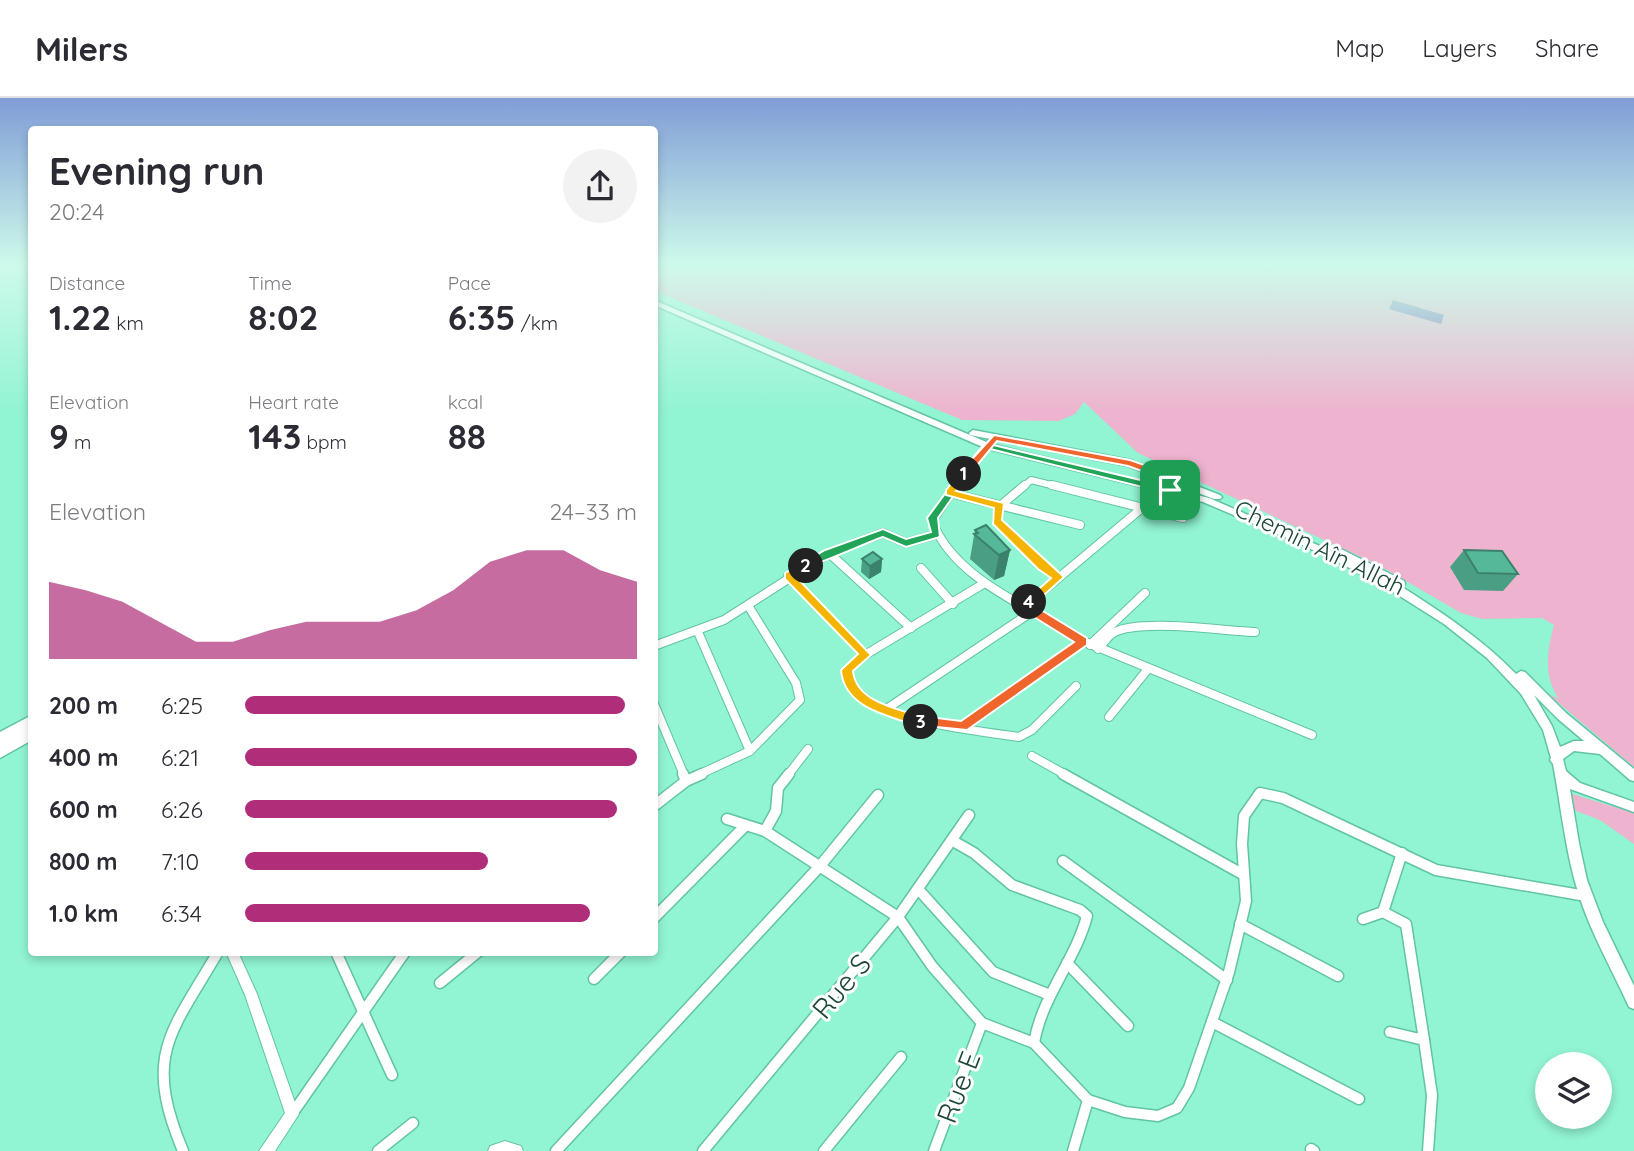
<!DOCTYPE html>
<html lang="en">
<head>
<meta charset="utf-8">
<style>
  body { margin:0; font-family:Quicksand,sans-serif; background:#f2f2f3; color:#2b2b33; height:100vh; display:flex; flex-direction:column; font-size:26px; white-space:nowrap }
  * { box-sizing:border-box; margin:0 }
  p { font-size:23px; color:#7c7c81 }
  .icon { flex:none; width:38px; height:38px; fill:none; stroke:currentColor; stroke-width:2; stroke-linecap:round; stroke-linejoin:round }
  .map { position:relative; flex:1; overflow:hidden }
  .sheet { position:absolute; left:28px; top:28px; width:630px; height:830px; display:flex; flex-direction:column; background:#fff; border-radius:7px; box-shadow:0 4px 10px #0003 }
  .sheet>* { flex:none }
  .fabs { position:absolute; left:1535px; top:954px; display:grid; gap:14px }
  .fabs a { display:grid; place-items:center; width:77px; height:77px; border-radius:50%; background:#fff; box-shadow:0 4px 10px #0003; font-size:35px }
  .pin { position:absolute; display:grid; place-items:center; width:60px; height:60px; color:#fff; margin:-30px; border-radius:14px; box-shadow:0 4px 10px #0006 }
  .km { position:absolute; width:35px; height:35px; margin:-18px; border-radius:50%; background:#222; color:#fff; font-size:19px; line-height:35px; text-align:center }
  .round { display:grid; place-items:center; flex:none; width:74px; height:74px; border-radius:37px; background:#f2f2f3 }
  .overview { display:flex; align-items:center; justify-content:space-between; height:119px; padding:0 21px }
  h1 { font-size:38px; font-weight:800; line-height:52px }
  .metrics { display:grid; grid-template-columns:repeat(3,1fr); gap:10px; height:119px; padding:7px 21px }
  .metrics div { display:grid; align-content:center }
  .metrics b { font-size:35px; font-weight:800 }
  .metrics small { font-size:19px; font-weight:400 }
  .metrics p { font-size:19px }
  .chart { height:196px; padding:14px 21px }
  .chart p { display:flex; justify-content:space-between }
  .chart svg { width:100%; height:126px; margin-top:7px; fill:#b02e79; opacity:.7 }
  ul { padding:0 21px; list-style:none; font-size:23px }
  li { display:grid; grid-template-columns:112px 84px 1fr; align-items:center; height:52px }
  li i { height:18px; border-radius:9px; background:#b02e79 }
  header { display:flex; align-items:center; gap:42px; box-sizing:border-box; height:98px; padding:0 35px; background:#fff; border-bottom:2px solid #e1e1e2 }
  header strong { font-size:33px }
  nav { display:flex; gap:38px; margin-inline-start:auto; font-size:24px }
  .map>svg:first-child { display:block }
</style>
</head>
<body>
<header>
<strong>Milers</strong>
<nav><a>Map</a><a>Layers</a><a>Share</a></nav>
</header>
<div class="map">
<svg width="1634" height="1053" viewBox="0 0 1634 1053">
  <rect width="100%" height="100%" fill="#91f4d2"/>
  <g fill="#eeb3ce">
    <path d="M655 167H1634V669L1548 596 1559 601C1543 578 1547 552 1554 527L1542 520 1482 521 1461 515 1380 468 1138 355 1084 304 1075 316 1059 323 962 322 655 193Z"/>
    <path d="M1569 695 1634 715V746L1600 722 1571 711Z"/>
  </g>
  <path fill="#847aba" d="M1393 202 1444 217 1441 226 1389 211Z"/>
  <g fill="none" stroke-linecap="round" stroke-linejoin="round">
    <g stroke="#61c4a4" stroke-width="8">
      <g id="minor-far2">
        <path d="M955 389 988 348"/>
        <path d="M1023 389 1031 382 1059 389"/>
      </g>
    </g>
    <g stroke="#61c4a4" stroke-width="10">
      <g id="minor-far1">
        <path d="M956 387 932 423C955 483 1033 510 1083 543L1312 637"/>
        <path d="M1025 387 1000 408 997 423 1042 468 1058 479"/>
        <path d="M1052 387 1183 420"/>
        <path d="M950 395 1080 427"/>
        <path d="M829 455 911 530"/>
        <path d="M921 470 953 506"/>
        <path d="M788 478 865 557"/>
        <path d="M983 486 865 557 847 572C848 576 848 584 850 588 867 621 984 634 1019 639L1032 632 1076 588"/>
        <path d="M1025 508 1142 410"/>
        <path d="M698 534 750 653"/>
        <path d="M1090 547 1145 495"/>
        <path d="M654 548 724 522 829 455 883 435 906 445 937 436"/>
        <path d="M1098 551C1103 546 1107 539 1113 535 1139 520 1223 533 1255 534"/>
        <path d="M654 606 684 677"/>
        <path d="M885 612 1033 513"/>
        <path d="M1109 619 1148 571"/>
        <path d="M962 629 1083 543"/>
        <path d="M1032 658 1066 677"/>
        <path d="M698 677 750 653 800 602 796 585 749 509"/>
        <path d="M788 677 808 651"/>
      </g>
    </g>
    <g stroke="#61c4a4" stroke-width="13">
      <g id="minor">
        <path d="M683 676 686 683"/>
        <path d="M1063 676 1244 777"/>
        <path d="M654 708 686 683 702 676"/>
        <path d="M727 721 765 733 898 819 932 868 982 925 1034 945 1088 1002 1125 1014 1158 1018 1177 1010 1189 990 1229 874 1246 803 1242 746 1244 718 1260 695 1283 700 1436 772 1586 798"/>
        <path d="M765 733 776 713 778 690 789 676"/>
        <path d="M953 743 974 755 1012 787 1080 812 1087 818C1075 863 1042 898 1034 945"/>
        <path d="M1063 763 1227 882"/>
        <path d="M918 791 993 874 1050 897"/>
        <path d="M1383 814 1406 826 1424 942 1390 934"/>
        <path d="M654 820 745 728"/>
        <path d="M1363 821 1383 814 1402 755"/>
        <path d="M1240 826 1338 878"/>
        <path d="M336 854 392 977"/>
        <path d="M1067 865 1128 928"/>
        <path d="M594 881 621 854"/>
        <path d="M440 885 478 854"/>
        <path d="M1212 924 1359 1001"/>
        <path d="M1424 942 1432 997 1428 1053"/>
        <path d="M292 1016 405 854"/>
        <path d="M1311 1051 1314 1053"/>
        <path d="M183 1053C143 957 170 936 218 854"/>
        <path d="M378 1053 413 1025"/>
        <path d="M556 1053 820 768 878 697"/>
        <path d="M703 1053 898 819 969 717"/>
        <path d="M824 1053 901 959"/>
        <path d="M934 1053 982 925"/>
        <path d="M1073 1053 1088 1002"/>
      </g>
    </g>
    <g stroke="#61c4a4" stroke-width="2">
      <g id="tertiary">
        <path d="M226 854H238L257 896 299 1016 275 1053H259L285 1015 245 897Z"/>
        <path d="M505 1043 521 1048 523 1053H488L490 1048Z"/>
      </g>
    </g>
    <g stroke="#61c4a4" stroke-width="3">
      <g id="secondary">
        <path d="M654 202 991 346 1209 400 1336 455 1337 452H1343L1404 483 1405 486 1402 489C1443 515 1482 541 1516 576L1521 573 1525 574 1566 615 1634 671V683L1630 682 1600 656 1574 653 1563 661 1566 673 1580 685 1634 704V714L1570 691 1579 745 1587 782 1603 824 1634 888V911L1629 909C1612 871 1590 834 1578 794 1565 752 1561 708 1553 666L1550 662 1551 660 1543 632 1521 596 1487 560 1444 526 1395 495 1344 467 1292 442 1203 404 985 350 654 207ZM1534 597 1558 621 1584 643H1574L1560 649 1552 628Z"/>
        <path d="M973 332 1130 362 1220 397 1222 399 1220 401H1214L1128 368 970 337 969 335Z"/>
      </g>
    </g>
    <g stroke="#61c4a4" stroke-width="3">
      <path id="trunk" d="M32 617V629L30 630 32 629V642L0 660V634Z"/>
    </g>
    <use href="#minor-far2" stroke="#fff" stroke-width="6"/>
    <use href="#minor-far1" stroke="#fff" stroke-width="8"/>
    <use href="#minor" stroke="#fff" stroke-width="10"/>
    <use href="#tertiary" fill="#fff" fill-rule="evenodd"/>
    <use href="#secondary" fill="#fff" fill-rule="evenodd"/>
    <use href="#trunk" fill="#fff" fill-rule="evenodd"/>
  </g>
  <g fill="#499e84">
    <path d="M975 432 1010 452 1004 478 994 482 970 461Z"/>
    <path d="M1464 452 1518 476 1503 493 1464 492 1450 469Z"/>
    <path d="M862 461H882L881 474 869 481 861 474Z"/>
  </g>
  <g fill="#3c816b">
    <path d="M1010 452 1004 478 994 482 999 457Z"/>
    <path d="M882 461 881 474 869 481 870 468Z"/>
  </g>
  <g fill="#55b899" stroke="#3c816b" stroke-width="2">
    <path d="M986 427 1010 452 999 457 974 436 978 435 975 432Z"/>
    <path d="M1464 452 1502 453 1518 476 1478 475Z"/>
    <path d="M873 454 882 461 870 468 862 461Z"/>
  </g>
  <linearGradient id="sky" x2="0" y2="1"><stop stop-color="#809dd6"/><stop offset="0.53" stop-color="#cefaeb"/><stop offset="1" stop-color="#cefaeb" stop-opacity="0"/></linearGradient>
  <rect width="1634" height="315" fill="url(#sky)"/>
  <path fill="#22a559" stroke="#fff" stroke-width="2" d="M985 345 1170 389 1175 392 1170 396 990 351 968 379H961V374Z"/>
  <path fill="#22a559" stroke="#fff" stroke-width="2" d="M961 374 969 376 938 420 940 439 906 449 883 439C871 443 807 471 803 470V465L825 452 883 431 906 441 931 434 927 420Z"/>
  <path fill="#f5b400" stroke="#fff" stroke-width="2" d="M803 465 812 468 796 479 871 557 853 573C856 605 900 611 925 620V627L921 629C890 618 844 611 841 572L858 556 785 481V475Z"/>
  <path fill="#f0652b" stroke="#fff" stroke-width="2" d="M1029 500 1035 504 1033 507 1087 540V547L967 632 916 627 914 624 921 618 961 623 1074 544 1021 511V505Z"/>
  <path fill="#f5b400" stroke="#fff" stroke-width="2" d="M962 372 971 375 956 393 1004 405 1002 422 1064 479 1033 507 1024 504 1051 480 1038 471 993 426 994 410 946 397V392Z"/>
  <path fill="#f0652b" stroke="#fff" stroke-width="2" d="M994 337 1130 362 1176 378 1175 392 1167 395V382L1128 368 997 343 969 377H962V372Z"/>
  <g text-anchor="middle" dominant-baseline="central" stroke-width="6" stroke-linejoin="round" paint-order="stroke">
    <g font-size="24" fill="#1c4639" stroke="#fefefe">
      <text transform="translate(1320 449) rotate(26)">Chemin Aîn Allah</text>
    </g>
    <g font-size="28" fill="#1c4639" stroke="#fefefe">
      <text transform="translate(841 888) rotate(-50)">Rue S</text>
      <text transform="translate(958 989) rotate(-69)">Rue E</text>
    </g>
  </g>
</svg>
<div class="fabs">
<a><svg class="icon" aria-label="layers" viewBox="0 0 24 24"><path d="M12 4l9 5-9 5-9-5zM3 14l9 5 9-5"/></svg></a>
</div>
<div class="pin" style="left:1170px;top:392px;background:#1e9e55"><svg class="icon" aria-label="arrive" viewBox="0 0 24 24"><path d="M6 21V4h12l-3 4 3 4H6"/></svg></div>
<b class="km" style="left:964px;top:376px">1</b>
<b class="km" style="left:806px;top:468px">2</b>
<b class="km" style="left:921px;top:624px">3</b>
<b class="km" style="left:1029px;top:504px">4</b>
<section class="sheet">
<div class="overview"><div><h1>Evening run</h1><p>20:24</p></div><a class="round"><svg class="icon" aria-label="share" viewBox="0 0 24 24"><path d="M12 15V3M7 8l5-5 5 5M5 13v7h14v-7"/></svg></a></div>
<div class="metrics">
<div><p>Distance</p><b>1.22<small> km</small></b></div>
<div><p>Time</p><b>8:02</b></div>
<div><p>Pace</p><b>6:35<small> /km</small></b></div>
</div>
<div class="metrics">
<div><p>Elevation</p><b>9<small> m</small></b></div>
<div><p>Heart rate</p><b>143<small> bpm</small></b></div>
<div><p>kcal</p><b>88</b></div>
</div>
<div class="chart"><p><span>Elevation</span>24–33 m</p>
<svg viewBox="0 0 160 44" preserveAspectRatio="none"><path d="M0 44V17L10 20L20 24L30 31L40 38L50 38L60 34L70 31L80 31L90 31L100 27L110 20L120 10L130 6L140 6L150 13L160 17V44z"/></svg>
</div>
<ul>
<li><b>200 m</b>6:25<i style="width:97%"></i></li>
<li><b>400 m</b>6:21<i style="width:100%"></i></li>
<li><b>600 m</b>6:26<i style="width:95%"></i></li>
<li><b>800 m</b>7:10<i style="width:62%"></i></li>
<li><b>1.0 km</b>6:34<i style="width:88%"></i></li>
</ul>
</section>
</div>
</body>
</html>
